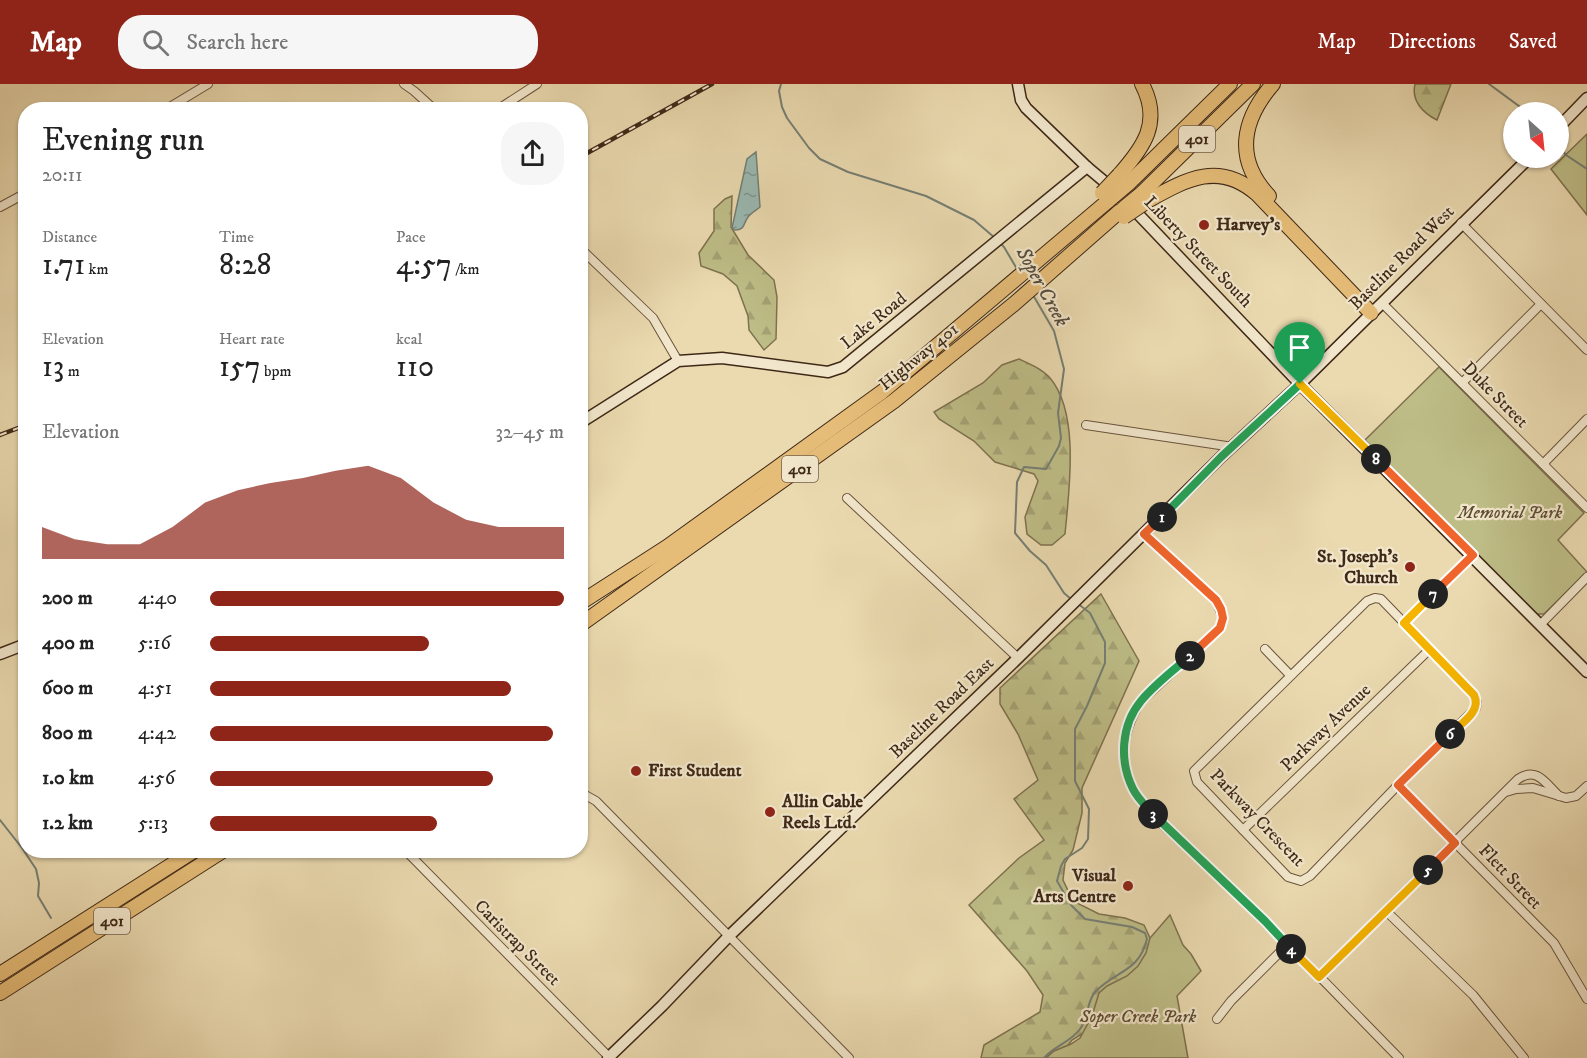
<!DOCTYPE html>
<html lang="en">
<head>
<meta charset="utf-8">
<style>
  body { margin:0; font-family:"IM FELL DW Pica",serif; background:#f6f6f6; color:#222; height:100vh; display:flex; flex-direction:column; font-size:22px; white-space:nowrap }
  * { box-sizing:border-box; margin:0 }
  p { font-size:20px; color:#767676 }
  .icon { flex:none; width:33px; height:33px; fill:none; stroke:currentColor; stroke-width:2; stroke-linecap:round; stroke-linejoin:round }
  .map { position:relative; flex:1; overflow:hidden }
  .panel { position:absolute; left:18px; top:18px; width:570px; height:756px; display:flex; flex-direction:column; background:#fff; border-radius:24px; box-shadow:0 2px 4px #0004 }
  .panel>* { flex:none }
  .needle { width:39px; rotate:153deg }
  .fabs { position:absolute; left:1503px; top:18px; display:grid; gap:12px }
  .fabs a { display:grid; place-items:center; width:66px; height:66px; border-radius:50%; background:#fff; box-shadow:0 2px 4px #0004; font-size:30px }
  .pin { position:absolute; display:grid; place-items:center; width:51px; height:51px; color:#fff; margin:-62px -26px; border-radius:50% 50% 50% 0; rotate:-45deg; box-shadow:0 0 6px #0007 }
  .pin .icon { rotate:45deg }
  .km { position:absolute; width:30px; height:30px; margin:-15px; border-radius:50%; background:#222; color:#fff; font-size:16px; line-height:30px; text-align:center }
  .round { display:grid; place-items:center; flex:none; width:63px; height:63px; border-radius:24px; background:#f6f6f6 }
  .summary { display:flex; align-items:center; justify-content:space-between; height:102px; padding:0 24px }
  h1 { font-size:33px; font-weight:600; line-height:45px }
  .metrics { display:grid; grid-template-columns:repeat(3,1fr); gap:9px; height:102px; padding:6px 24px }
  .metrics div { display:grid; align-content:center }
  .metrics b { font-size:30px; font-weight:600 }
  .metrics small { font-size:16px; font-weight:400 }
  .metrics p { font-size:16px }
  .chart { height:168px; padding:12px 24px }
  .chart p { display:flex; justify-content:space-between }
  .chart svg { width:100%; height:108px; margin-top:6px; fill:#8f2418; opacity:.7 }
  ul { padding:0 24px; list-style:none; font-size:20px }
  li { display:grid; grid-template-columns:96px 72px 1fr; align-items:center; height:45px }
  li i { height:15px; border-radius:8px; background:#8f2418 }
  header { display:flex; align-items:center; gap:36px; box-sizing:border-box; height:84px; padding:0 30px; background:#8f2418; color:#fff }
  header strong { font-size:28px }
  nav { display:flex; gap:33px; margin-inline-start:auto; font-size:21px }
  .search { width:420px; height:54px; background:#f6f6f6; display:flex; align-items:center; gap:15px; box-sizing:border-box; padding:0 21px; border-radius:24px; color:#767676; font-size:22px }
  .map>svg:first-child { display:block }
</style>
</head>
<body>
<header>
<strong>Map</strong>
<div class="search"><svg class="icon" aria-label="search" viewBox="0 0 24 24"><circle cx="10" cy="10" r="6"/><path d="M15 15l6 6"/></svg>Search here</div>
<nav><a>Map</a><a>Directions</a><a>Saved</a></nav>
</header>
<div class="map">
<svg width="1587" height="974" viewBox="0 0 1587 974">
  <defs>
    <pattern id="forest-firs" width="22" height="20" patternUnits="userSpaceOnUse" patternTransform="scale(1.5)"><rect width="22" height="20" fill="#bebd87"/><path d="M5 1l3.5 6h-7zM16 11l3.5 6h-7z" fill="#a4a274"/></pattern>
    <pattern id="water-ripples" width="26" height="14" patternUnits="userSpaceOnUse" patternTransform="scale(1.5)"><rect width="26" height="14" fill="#9ab9b2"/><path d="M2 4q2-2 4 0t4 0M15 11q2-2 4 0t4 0" fill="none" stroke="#7f9690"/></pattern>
  </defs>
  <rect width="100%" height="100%" fill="#ebdab0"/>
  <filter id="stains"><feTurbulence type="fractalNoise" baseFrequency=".00333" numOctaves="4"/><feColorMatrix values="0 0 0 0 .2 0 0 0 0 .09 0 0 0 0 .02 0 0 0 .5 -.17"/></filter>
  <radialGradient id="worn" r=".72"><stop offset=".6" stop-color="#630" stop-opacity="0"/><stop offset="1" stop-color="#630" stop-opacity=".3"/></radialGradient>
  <g fill="url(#forest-firs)" stroke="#7e724f" stroke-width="1.5">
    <path d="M1415 0H1451L1437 36C1423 29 1411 17 1415 0Z"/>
    <path d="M732 112 731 143 748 171 774 196 777 213 776 255 764 266 749 246 748 232 737 202 723 190 701 182 699 169 714 147V125L725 115Z"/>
    <path d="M1019 275C1030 280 1042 285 1050 294 1080 329 1069 407 1065 450L1052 461H1041L1027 450 1025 433 1038 397 1034 390 995 378 974 357 939 335 934 328 983 299 1002 281Z"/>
    <path d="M1101 510 1139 577 1082 704V729L1073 766 1065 779 1063 796 1073 817 1099 830 1125 834 1144 841 1150 854 1149 877 1129 921 1072 956 1058 974H981L984 961 1040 928 1043 911 1027 887 969 821 1019 774 1044 756 1014 715 1038 696 1018 650 1000 620V604Z"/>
  </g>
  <g fill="#bebd87" stroke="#7e724f" stroke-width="1.5">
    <path d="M1587 50V131L1551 85Z"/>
    <path d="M1439 283 1584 429 1558 456 1587 488 1544 530H1536L1365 356Z"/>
    <path d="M1170 831 1183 861 1191 870 1201 887 1177 912 1188 974H1046L1054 967 1071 960 1080 954 1092 932 1099 909 1107 902 1127 892 1138 882 1146 869 1150 854Z"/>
  </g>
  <path fill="url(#water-ripples)" stroke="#757f74" stroke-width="1.5" d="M756 68 760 123C757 126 751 129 748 133 743 140 745 146 735 146L732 144 747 75Z"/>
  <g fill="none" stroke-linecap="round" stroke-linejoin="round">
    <g stroke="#757f74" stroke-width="2">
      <path d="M781 0 779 7 782 23 787 34 809 64 820 75 848 88 926 112 974 136 995 154"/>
      <path d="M1489 0 1527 28"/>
      <path d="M1558 62 1566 71 1587 85"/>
      <path d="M999 158 1004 163 1017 185"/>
      <path d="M1033 211 1054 247 1064 285 1058 329 1061 354 1059 362 1046 385 1024 383 1017 398 1015 449 1030 467 1046 481 1064 509 1072 516"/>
      <path d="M0 736 22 764 36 785 39 799 38 812 51 834"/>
      <path d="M1044 974C1054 962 1071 958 1080 945 1089 934 1086 917 1096 907 1117 886 1139 888 1147 855L1145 849 1132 843 1085 835 1071 821 1057 797 1061 782 1065 775 1082 764 1088 755 1089 725 1075 697V645L1087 622 1105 579V558L1090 529 1077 519"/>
    </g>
    <g stroke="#69543d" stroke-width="10">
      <g id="street">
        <path d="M404 0 414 7 435 26"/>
        <path d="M165 26 208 0"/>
        <path d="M497 26 537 0"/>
        <path d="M0 123 26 109"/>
        <path d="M1461 139 1587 266"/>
        <path d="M580 164 653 234 678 277"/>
        <path d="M1382 219 1587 424"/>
        <path d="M1462 299 1541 220"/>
        <path d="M1086 341 1233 363"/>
        <path d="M1543 380 1587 335"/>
        <path d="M847 414 1018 574"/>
        <path d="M1144 450 1216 516 1223 534 1220 544 1141 617C1124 644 1118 673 1132 703 1143 727 1169 746 1188 763 1204 778 1219 793 1235 808 1291 862 1344 918 1399 974"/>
        <path d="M1375 514 1381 515 1474 611 1477 618 1476 624 1398 701 1310 792 1301 797 1288 793 1197 698 1194 687 1367 517Z"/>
        <path d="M1404 539 1473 471"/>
        <path d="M1541 540 1587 493"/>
        <path d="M1265 565 1290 591"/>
        <path d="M1398 701 1554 859 1587 915"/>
        <path d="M580 708 596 717 849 974"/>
        <path d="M1506 708 1516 705 1533 704 1566 714 1576 712 1587 702"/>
        <path d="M1243 746 1430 565"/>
        <path d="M405 766 609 973"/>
        <path d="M1386 827 1473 911 1524 974"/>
        <path d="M1319 893 1518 695C1537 682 1546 700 1559 712"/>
        <path d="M1217 935 1231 917 1287 861"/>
      </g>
    </g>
    <g stroke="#3e2817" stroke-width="13">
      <g id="secondary">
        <path d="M1018 0 1021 16 1026 24 1087 83 1118 109 1300 300 1587 588"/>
        <path d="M1558 44 1587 14"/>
        <path d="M580 339 678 277 722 274 828 288 843 283 1087 83"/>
        <path d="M0 570 26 560"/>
        <path d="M608 974 662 922 728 853 1018 574 1221 373 1300 300 1529 74"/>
      </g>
    </g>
    <g stroke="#3e2817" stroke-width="16">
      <g id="highway">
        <path d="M1119 91C1144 63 1162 38 1142 0"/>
        <path d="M1128 100 1230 0"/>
        <path d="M1141 110 1253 0"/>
        <path d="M1269 112C1234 75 1242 36 1273 0"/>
        <path d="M1149 116C1187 95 1219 77 1257 110L1371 229"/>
        <path d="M580 519 667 463 882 308 1108 117"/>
        <path d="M580 541 894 317 1014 220 1120 127"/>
        <path d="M0 890 195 766"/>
        <path d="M0 909 224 766"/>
      </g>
    </g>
    <use href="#street" stroke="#f2e7cc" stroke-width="8"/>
    <use href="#secondary" stroke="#f2e7cc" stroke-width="10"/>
    <use href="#highway" stroke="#e6bd78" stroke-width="14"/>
    <g stroke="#3e2817" stroke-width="4.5">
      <g id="rail">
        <path d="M580 73 712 0"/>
        <path d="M0 351 26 341"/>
      </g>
    </g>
    <use href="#rail" stroke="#f2e7cc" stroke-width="2" stroke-dasharray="7" stroke-linecap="butt"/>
    <g stroke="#3e2817" stroke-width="16" stroke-linecap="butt">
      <g id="highway-bridge">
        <path d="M1102 109 1119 91"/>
        <path d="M1108 117 1128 100"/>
        <path d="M1124 124 1141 110"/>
        <path d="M1124 133 1149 116"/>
      </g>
    </g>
    <use href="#highway-bridge" stroke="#e6bd78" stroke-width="14"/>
  </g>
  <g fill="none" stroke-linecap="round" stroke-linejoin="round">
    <g stroke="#fff" stroke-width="12">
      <path id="split-1" d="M1162 433 1221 373 1300 300"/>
    </g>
    <g stroke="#fff" stroke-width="12">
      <path id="split-2" d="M1162 433 1144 450 1216 516 1221 525 1223 534 1220 544 1190 572"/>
    </g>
    <g stroke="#fff" stroke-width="12">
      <path id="split-3" d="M1153 730C1146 722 1138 715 1133 705 1119 677 1121 641 1141 617 1155 600 1174 586 1190 572"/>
    </g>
    <g stroke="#fff" stroke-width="12">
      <path id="split-4" d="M1153 730 1265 837 1291 865"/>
    </g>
    <g stroke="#fff" stroke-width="12">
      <path id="split-5" d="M1291 865 1319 893 1428 786"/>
    </g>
    <g stroke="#fff" stroke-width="12">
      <path id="split-6" d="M1428 786 1455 759 1398 701 1450 650"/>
    </g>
    <g stroke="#fff" stroke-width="12">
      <path id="split-7" d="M1433 510 1404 539 1474 611C1482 627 1462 639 1450 650"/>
    </g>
    <g stroke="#fff" stroke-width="12">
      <path id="split-8" d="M1376 375 1473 471 1433 510"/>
    </g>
    <g stroke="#fff" stroke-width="12">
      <path id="split-9" d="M1300 300 1376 375"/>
    </g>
    <use href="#split-1" stroke="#22a559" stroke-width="8"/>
    <use href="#split-2" stroke="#f0652b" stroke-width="8"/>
    <use href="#split-3" stroke="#22a559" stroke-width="8"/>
    <use href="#split-4" stroke="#22a559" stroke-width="8"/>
    <use href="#split-5" stroke="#f5b400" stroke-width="8"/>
    <use href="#split-6" stroke="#f0652b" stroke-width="8"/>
    <use href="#split-7" stroke="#f5b400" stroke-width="8"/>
    <use href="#split-8" stroke="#f0652b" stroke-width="8"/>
    <use href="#split-9" stroke="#f5b400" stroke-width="8"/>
  </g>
  <g fill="#8f2418" stroke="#f2e7cc" stroke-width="2">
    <circle cx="1204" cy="141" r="6"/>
    <circle cx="1410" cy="483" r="6"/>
    <circle cx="636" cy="687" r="6"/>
    <circle cx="770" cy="728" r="6"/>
    <circle cx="1128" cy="802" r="6"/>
  </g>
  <g text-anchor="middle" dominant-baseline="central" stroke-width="4.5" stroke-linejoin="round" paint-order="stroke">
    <g fill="#f2e7cc" stroke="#74614d" stroke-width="1.5">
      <rect x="1179" y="42" width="36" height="26" rx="4.5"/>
      <rect x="782" y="372" width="36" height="26" rx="4.5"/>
      <rect x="94" y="824" width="36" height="26" rx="4.5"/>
    </g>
    <g font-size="16" font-weight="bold" fill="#3e2817">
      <text x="1197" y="55">401</text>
      <text x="800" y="385">401</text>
      <text x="112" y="837">401</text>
    </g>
    <g font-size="18" font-weight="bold" fill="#3e2817" stroke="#f2e7cc" text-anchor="start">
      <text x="1216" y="141">Harvey's</text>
      <text x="1398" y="473" text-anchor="end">St. Joseph's<tspan x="1398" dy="21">Church</tspan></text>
      <text x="648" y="687">First Student</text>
      <text x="782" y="718">Allin Cable<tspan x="782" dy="21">Reels Ltd.</tspan></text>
      <text x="1116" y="792" text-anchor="end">Visual<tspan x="1116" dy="21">Arts Centre</tspan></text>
    </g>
    <g font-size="18" fill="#3e2817" stroke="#f2e7cc">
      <text transform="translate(1198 168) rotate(46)">Liberty Street South</text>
      <text transform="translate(1402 174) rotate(-45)">Baseline Road West</text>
      <text transform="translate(874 237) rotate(-39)">Lake Road</text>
      <text transform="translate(919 273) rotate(-39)">Highway 401</text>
      <text transform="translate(1495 311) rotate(45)">Duke Street</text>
      <text transform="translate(942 624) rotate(-44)">Baseline Road East</text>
      <text transform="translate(1326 644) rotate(-44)">Parkway Avenue</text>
      <text transform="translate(1257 734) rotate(46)">Parkway Crescent</text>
      <text transform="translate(1510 793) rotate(46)">Flett Street</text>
      <text transform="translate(517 859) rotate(45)">Caristrap Street</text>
    </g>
    <g font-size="18" font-style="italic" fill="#5e4d33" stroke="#f2e7cc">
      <text x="1510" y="429">Memorial Park</text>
      <text x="1138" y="933">Soper Creek Park</text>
    </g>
    <g font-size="20" font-style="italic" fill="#554c3e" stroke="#f2e7cc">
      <text transform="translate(1042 203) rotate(61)">Soper Creek</text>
    </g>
  </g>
  <rect width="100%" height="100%" filter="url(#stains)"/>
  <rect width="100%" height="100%" fill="url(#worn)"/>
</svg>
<div class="fabs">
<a><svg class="needle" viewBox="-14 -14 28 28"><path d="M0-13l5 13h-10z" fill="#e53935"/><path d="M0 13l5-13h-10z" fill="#767676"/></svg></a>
</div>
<div class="pin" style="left:1300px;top:300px;background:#1e9e55"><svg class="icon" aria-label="arrive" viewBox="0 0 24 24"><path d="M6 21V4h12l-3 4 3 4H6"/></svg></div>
<b class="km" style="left:1162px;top:433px">1</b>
<b class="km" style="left:1190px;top:572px">2</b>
<b class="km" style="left:1153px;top:730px">3</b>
<b class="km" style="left:1291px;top:865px">4</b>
<b class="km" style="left:1428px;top:786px">5</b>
<b class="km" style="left:1450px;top:650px">6</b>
<b class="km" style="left:1433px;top:510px">7</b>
<b class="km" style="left:1376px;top:375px">8</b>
<section class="panel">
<div class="summary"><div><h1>Evening run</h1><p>20:11</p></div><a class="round"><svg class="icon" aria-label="share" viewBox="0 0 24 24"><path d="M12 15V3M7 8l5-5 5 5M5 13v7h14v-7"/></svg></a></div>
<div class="metrics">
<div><p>Distance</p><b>1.71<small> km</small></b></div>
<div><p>Time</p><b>8:28</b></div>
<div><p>Pace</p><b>4:57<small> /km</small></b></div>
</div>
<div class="metrics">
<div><p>Elevation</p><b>13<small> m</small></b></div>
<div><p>Heart rate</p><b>157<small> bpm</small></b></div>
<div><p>kcal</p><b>110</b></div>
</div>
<div class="chart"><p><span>Elevation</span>32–45 m</p>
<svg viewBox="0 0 160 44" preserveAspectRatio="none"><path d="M0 44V31L10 36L20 38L30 38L40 31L50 21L60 16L70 13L80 11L90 8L100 6L110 11L120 21L130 28L140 31L150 31L160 31V44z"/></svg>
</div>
<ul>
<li><b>200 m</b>4:40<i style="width:100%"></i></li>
<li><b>400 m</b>5:16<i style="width:62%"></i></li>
<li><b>600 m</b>4:51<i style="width:85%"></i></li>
<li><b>800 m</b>4:42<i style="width:97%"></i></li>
<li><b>1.0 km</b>4:56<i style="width:80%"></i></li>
<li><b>1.2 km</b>5:13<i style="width:64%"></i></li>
</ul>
</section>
</div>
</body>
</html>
